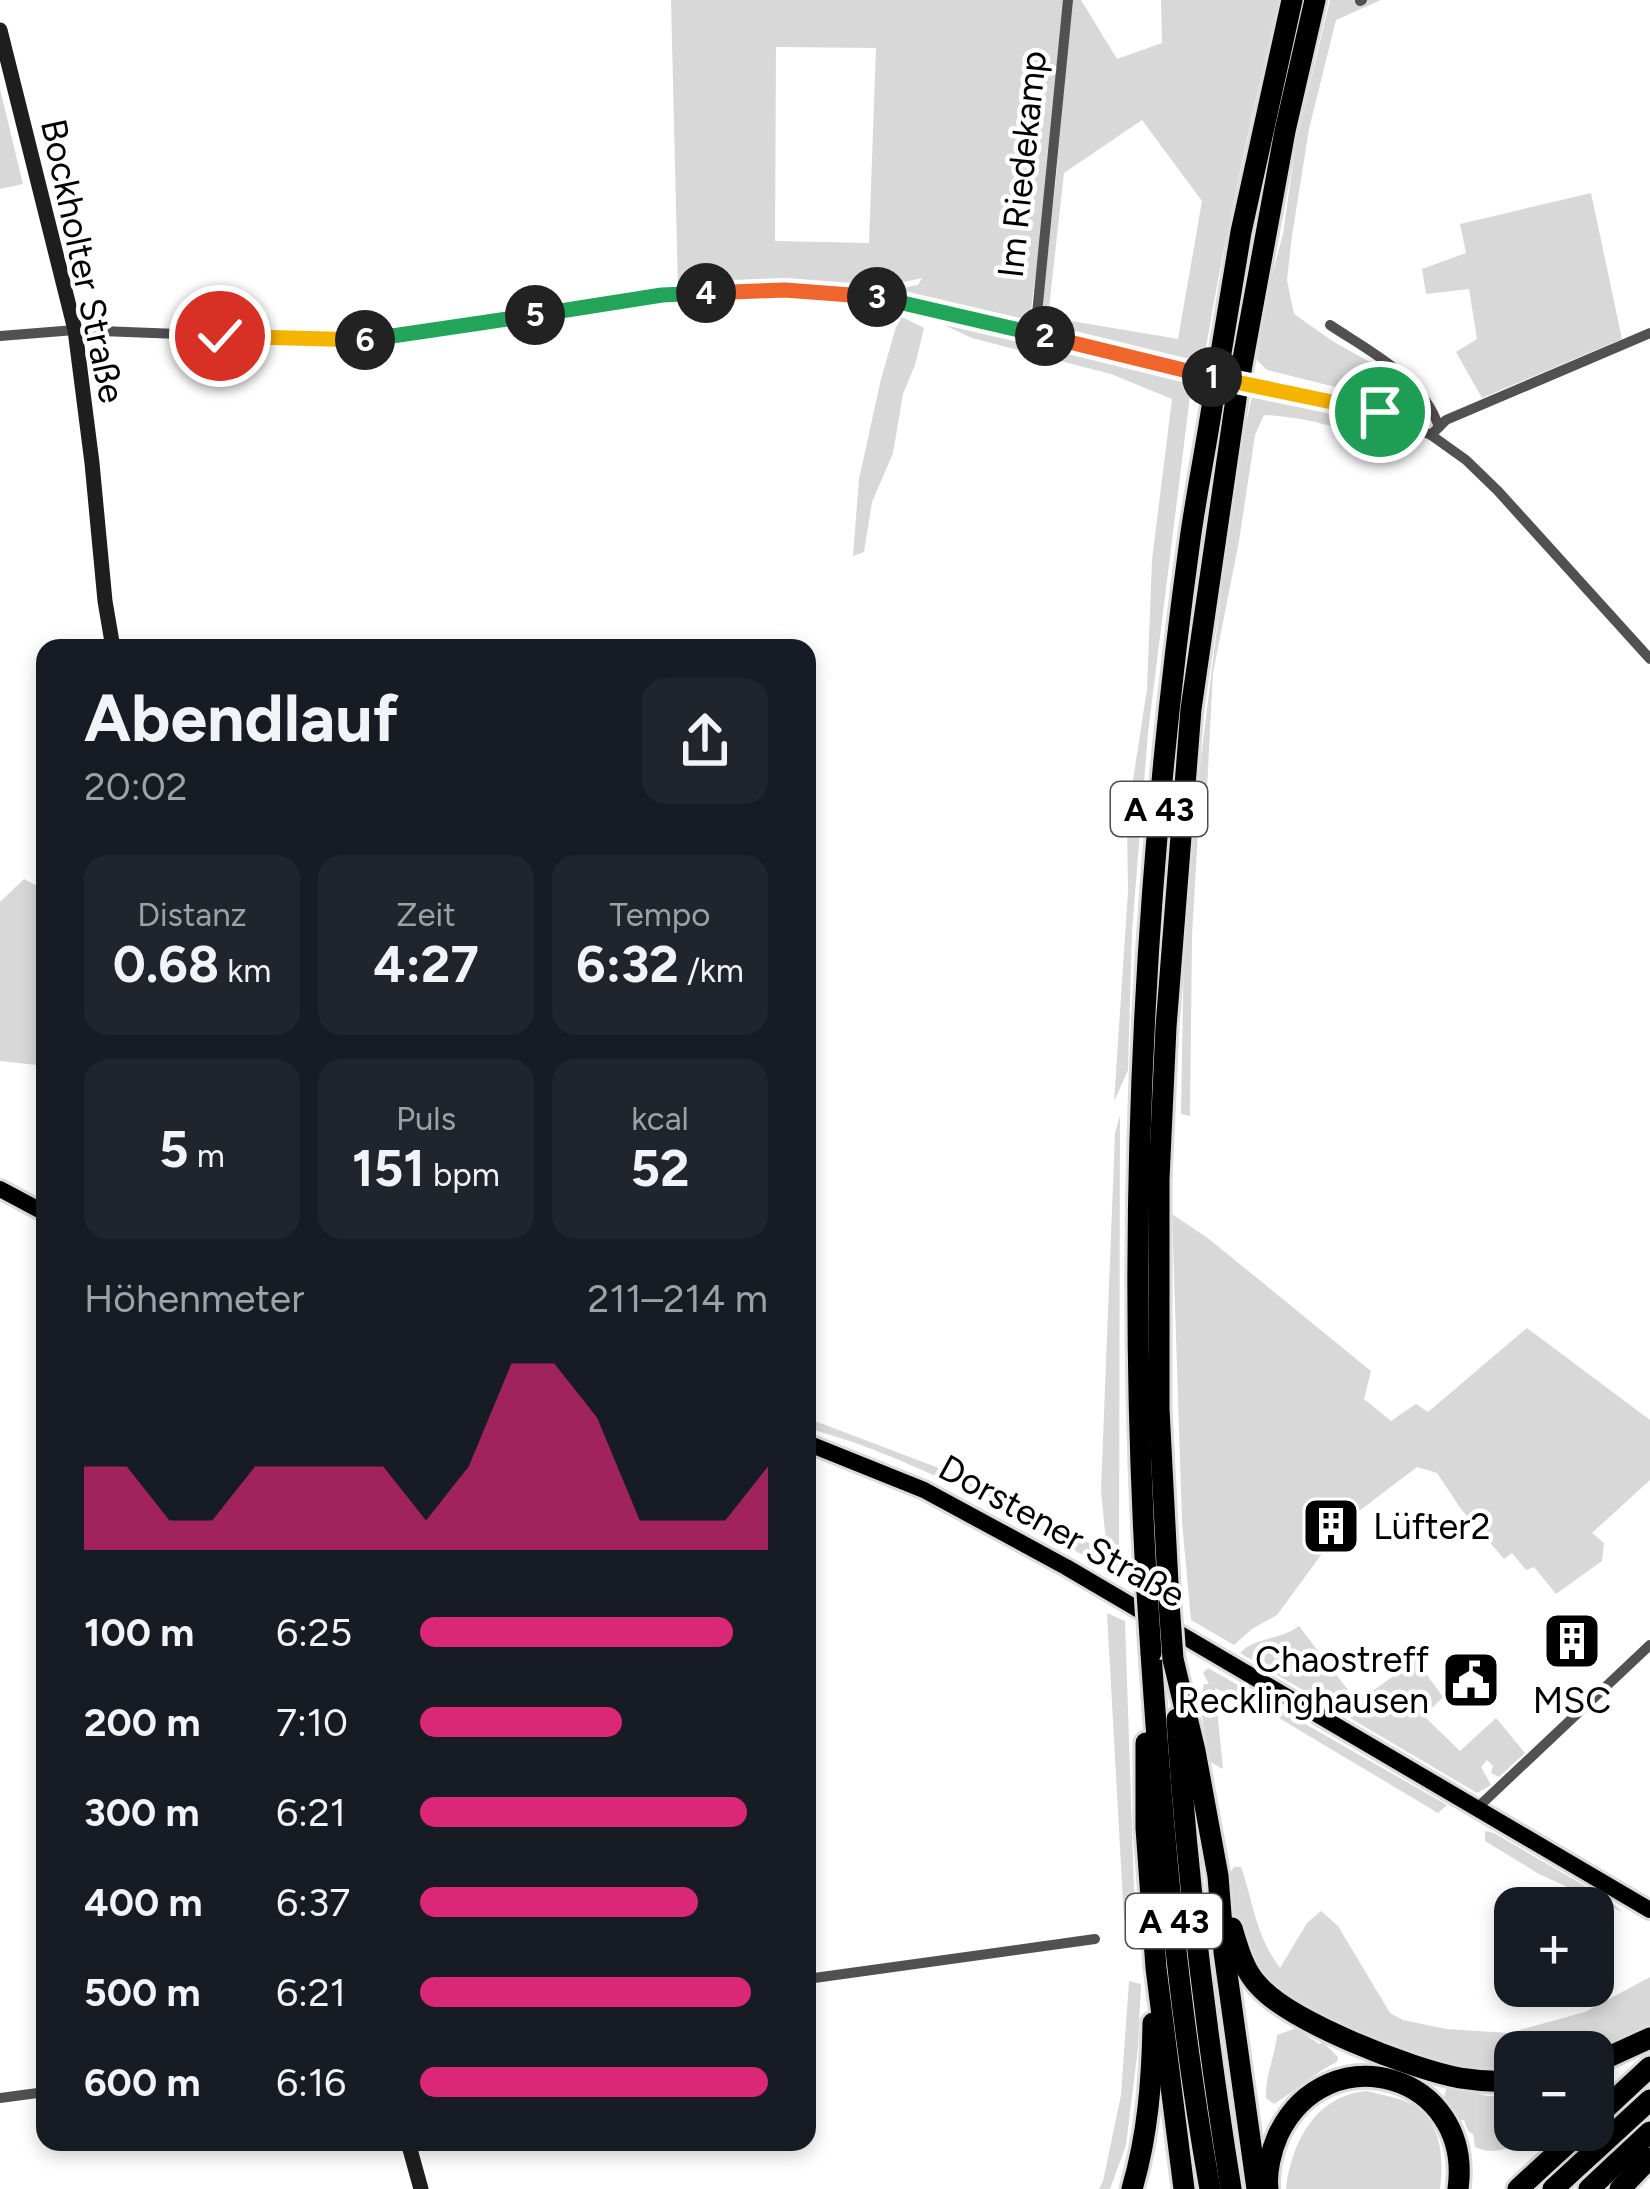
<!DOCTYPE html>
<html lang="de">
<head>
<meta charset="utf-8">
<style>
  body { margin:0; font-family:Figtree,sans-serif; background:#20242c; color:#f1f3f6; height:100vh; display:flex; flex-direction:column; font-size:45px; white-space:nowrap }
  * { box-sizing:border-box; margin:0 }
  p { font-size:39px; color:#9ea1a6 }
  .icon { flex:none; width:66px; height:66px; fill:none; stroke:currentColor; stroke-width:2; stroke-linecap:round; stroke-linejoin:round }
  .map { position:relative; flex:1; overflow:hidden }
  .panel { position:absolute; left:36px; top:639px; width:780px; height:1512px; display:flex; flex-direction:column; background:#171b24; border-radius:24px; box-shadow:0 6px 18px #0003 }
  .panel>* { flex:none }
  .controls { position:absolute; left:1494px; top:1887px; display:grid; gap:24px }
  .controls a { display:grid; place-items:center; width:120px; height:120px; border-radius:24px; background:#171b24; box-shadow:0 6px 18px #0003; font-size:60px }
  .pin { position:absolute; display:grid; place-items:center; width:102px; height:102px; color:#fff; margin:-51px; border:6px solid #fff; border-radius:50%; box-shadow:0 3px 12px #0007 }
  .km { position:absolute; width:60px; height:60px; margin:-30px; border-radius:50%; background:#222; color:#fff; font-size:33px; line-height:60px; text-align:center }
  .round { display:grid; place-items:center; flex:none; width:126px; height:126px; border-radius:24px; background:#20242c }
  .overview { display:flex; align-items:center; justify-content:space-between; height:204px; padding:0 48px }
  h1 { font-size:66px; font-weight:700; line-height:90px }
  .stats { display:grid; grid-template-columns:repeat(3,1fr); gap:18px; height:204px; padding:12px 48px }
  .stats div { display:grid; align-content:center; border-radius:24px; background:#20242c; text-align:center }
  .stats b { font-size:51px; font-weight:700 }
  .stats small { font-size:33px; font-weight:400 }
  .stats p { font-size:33px }
  .chart { height:336px; padding:24px 48px }
  .chart p { display:flex; justify-content:space-between }
  .chart svg { width:100%; height:216px; margin-top:12px; fill:#db2777; opacity:.7 }
  ul { padding:0 48px; list-style:none; font-size:39px }
  li { display:grid; grid-template-columns:192px 144px 1fr; align-items:center; height:90px }
  li i { height:30px; border-radius:15px; background:#db2777 }
  .map>svg:first-child { display:block }
</style>
</head>
<body>
<div class="map">
<svg width="1650" height="2189" viewBox="0 0 1650 2189">
  <rect width="100%" height="100%" fill="#fff"/>
  <g fill="#d8d8d8" fill-rule="evenodd">
    <path d="M671 0H1066L1050 169 1031 310 1021 319 1007 322 876 293 918 285 922 278 868 290 797 284 678 290ZM776 47 876 48 869 243 775 241Z"/>
    <path d="M1072 0H1081L1117 59 1162 43 1161 0H1279C1250 123 1222 247 1202 372L1039 332 1056 178ZM1142 120 1202 201 1178 339 1048 317 1064 173Z"/>
    <path d="M1330 0H1381L1336 20 1309 129 1292 236 1287 280 1294 314 1334 342 1402 380 1431 413 1426 427 1400 403 1267 370 1257 360 1265 301 1283 234 1296 142Z"/>
    <path d="M0 89 23 184 0 189Z"/>
    <path d="M1591 193 1622 339 1482 398 1456 352 1477 339 1469 289 1426 294 1422 269 1466 253 1460 224Z"/>
    <path d="M902 317 924 328 915 365 903 394 893 453 872 502 864 552 853 556 859 479 881 379 896 327Z"/>
    <path d="M947 321 1192 380 1148 733 1132 931 1128 1070 1114 1102 1128 891 1127 819 1147 689 1152 560 1172 399 1111 374 972 338 946 326Z"/>
    <path d="M1253 392 1372 419 1405 434 1388 465 1390 444C1348 430 1307 417 1264 415L1255 435 1239 541 1213 673 1206 808 1199 814 1192 936 1190 1116 1181 1114 1184 939 1198 782 1237 465Z"/>
    <path d="M24 879 45 890V1066L0 1061V902Z"/>
    <path d="M1120 1115 1119 1577C1026 1520 912 1456 807 1428V1418L936 1467 1053 1523 1107 1553 1101 1490 1115 1133Z"/>
    <path d="M1172 1214 1209 1239 1371 1371 1364 1399 1391 1421 1416 1404 1428 1412 1527 1328 1650 1420V1480L1592 1533 1604 1543 1602 1561 1556 1594 1534 1567 1526 1570 1512 1553 1504 1559 1461 1509 1437 1473 1417 1467 1346 1521 1277 1615 1252 1629 1234 1645 1191 1620 1182 1522Z"/>
    <path d="M1107 1613 1125 1621 1135 1918 1124 1920Z"/>
    <path d="M1299 1626 1357 1702 1416 1660 1443 1697 1424 1716 1460 1751 1496 1718 1525 1753 1499 1777 1491 1773 1493 1766 1487 1760 1481 1767 1491 1785 1477 1793 1240 1653C1255 1637 1281 1640 1299 1626Z"/>
    <path d="M1208 1668 1257 1696 1256 1707 1215 1688 1223 1769 1210 1762C1206 1737 1197 1708 1204 1684H1209L1203 1673Z"/>
    <path d="M1279 1709 1447 1805 1438 1813 1279 1718Z"/>
    <path d="M1485 1831 1494 1833 1611 1901 1622 1912 1539 1874 1485 1841Z"/>
    <path d="M1234 1867H1241C1254 1904 1255 1934 1280 1968L1307 1923 1321 1911 1338 1926 1390 2013 1403 2020 1446 2029 1509 2033 1585 2012 1650 1977V2029L1593 2054 1515 2052V2068C1497 2067 1477 2069 1459 2065 1437 2061 1418 2053 1397 2045 1351 2029 1290 2011 1259 1971 1239 1944 1230 1906 1229 1874Z"/>
    <path d="M1129 1981 1141 1984 1138 2048 1126 2145 1110 2189H1099L1103 2181 1121 2095Z"/>
    <path d="M1296 2028 1319 2044 1323 2042 1338 2057 1337 2062C1317 2071 1295 2091 1274 2104L1266 2098C1265 2075 1275 2057 1277 2035Z"/>
    <path d="M1447 2087 1488 2096H1515V2130H1544C1523 2141 1498 2159 1475 2147L1473 2134 1468 2131 1464 2120H1456L1442 2103Z"/>
    <path d="M1367 2091C1382 2095 1402 2098 1415 2106 1442 2124 1444 2160 1440 2189H1286C1291 2144 1315 2095 1367 2091Z"/>
  </g>
  <g fill="none" stroke-linecap="round" stroke-linejoin="round">
    <g stroke="#dbdbdb" stroke-width="22">
      <g id="primary">
        <path d="M0 1189 45 1213"/>
        <path d="M807 1443 924 1490 1066 1567 1650 1910"/>
      </g>
    </g>
    <g stroke="#dbdbdb" stroke-width="27">
      <g id="highway">
        <path d="M1219 365 1241 232 1292 0"/>
        <path d="M1241 370 1285 131 1315 0"/>
        <path d="M1147 1592C1126 1242 1142 888 1190 540 1197 489 1208 438 1215 387"/>
        <path d="M1169 1603 1159 1409V1179L1166 1027 1191 709 1237 392"/>
        <path d="M1151 1653C1163 1832 1178 2012 1210 2189"/>
        <path d="M1173 1659 1195 1751 1218 1876 1224 1952 1257 2189"/>
        <path d="M1177 1719C1187 1877 1206 2033 1231 2189"/>
        <path d="M1146 1743V1828L1156 1968 1184 2189"/>
        <path d="M1232 1928C1238 1948 1244 1971 1259 1986 1291 2022 1411 2069 1460 2078 1478 2081 1497 2082 1515 2081"/>
        <path d="M1593 2064 1650 2038"/>
        <path d="M1593 2120 1650 2067"/>
        <path d="M1132 2189C1148 2134 1152 2080 1153 2023"/>
        <path d="M1268 2189C1266 2172 1271 2151 1278 2135 1327 2032 1474 2074 1458 2189"/>
        <path d="M1518 2189 1582 2130"/>
        <path d="M1553 2189 1650 2100"/>
        <path d="M1589 2189 1650 2132"/>
        <path d="M1620 2189 1650 2158"/>
      </g>
    </g>
    <g stroke="#515151" stroke-width="10">
      <path d="M1360 1 1362 0"/>
      <path d="M1330 325C1372 353 1421 376 1439 427"/>
      <path d="M1035 334 1068 0"/>
      <path d="M0 336 75 330 357 341 402 337 662 295 785 290 865 294 1216 377"/>
      <path d="M1241 382 1380 412 1431 435 1466 460 1498 491 1650 659"/>
      <path d="M1431 435 1446 420 1650 333"/>
      <path d="M1476 1809 1650 1645"/>
      <path d="M807 1979 1095 1939"/>
      <path d="M0 2098 45 2092"/>
    </g>
    <g stroke="#1e1e1e" stroke-width="15">
      <path d="M0 30 75 330 92 463 105 601 113 648"/>
      <path d="M408 2142 421 2189"/>
    </g>
    <use href="#primary" stroke="#000" stroke-width="16"/>
    <use href="#highway" stroke="#000" stroke-width="21"/>
    <g stroke="#dbdbdb" stroke-width="27" stroke-linecap="butt">
      <g id="highway-bridge">
        <path d="M1215 387 1219 365"/>
        <path d="M1237 392 1241 370"/>
        <path d="M1147 1592 1151 1653"/>
        <path d="M1169 1603 1173 1659"/>
      </g>
    </g>
    <use href="#highway-bridge" stroke="#000" stroke-width="21"/>
  </g>
  <g fill="none" stroke-linecap="round" stroke-linejoin="round">
    <g stroke="#fff" stroke-width="24">
      <path id="split-1" d="M1212 377 1380 412"/>
    </g>
    <g stroke="#fff" stroke-width="24">
      <path id="split-2" d="M1045 336 1212 377"/>
    </g>
    <g stroke="#fff" stroke-width="24">
      <path id="split-3" d="M877 297 1045 336"/>
    </g>
    <g stroke="#fff" stroke-width="24">
      <path id="split-4" d="M706 293 785 290 877 297"/>
    </g>
    <g stroke="#fff" stroke-width="24">
      <path id="split-5" d="M535 315 662 295 706 293"/>
    </g>
    <g stroke="#fff" stroke-width="24">
      <path id="split-6" d="M365 340 535 315"/>
    </g>
    <g stroke="#fff" stroke-width="24">
      <path id="split-7" d="M220 336 365 340"/>
    </g>
    <use href="#split-1" stroke="#f5b400" stroke-width="15"/>
    <use href="#split-2" stroke="#f0652b" stroke-width="15"/>
    <use href="#split-3" stroke="#22a559" stroke-width="15"/>
    <use href="#split-4" stroke="#f0652b" stroke-width="15"/>
    <use href="#split-5" stroke="#22a559" stroke-width="15"/>
    <use href="#split-6" stroke="#22a559" stroke-width="15"/>
    <use href="#split-7" stroke="#f5b400" stroke-width="15"/>
  </g>
  <defs>
    <g id="building-square" transform="scale(3)"><rect x="-9" y="-9" width="18" height="18" rx="4" fill="#000" stroke="#fff"/><path d="M-4-6H4V6H1V3H-1V6H-4ZM-2.5-4.3h1.7v1.8h-1.7ZM.8-4.3h1.7v1.8H.8ZM-2.5-1h1.7V.8h-1.7ZM.8-1h1.7V.8H.8Z" fill="#fff"/></g>
    <g id="civic-square" transform="scale(3)"><rect x="-9" y="-9" width="18" height="18" rx="4" fill="#000" stroke="#fff"/><path d="M-.6-6.5H3V-4.5H.6V-3L4-1V1h2V6H-6V1h2V-1L-.6-3ZM-1.2 2.5V6h2.4V2.5Z" fill="#fff"/></g>
  </defs>
  <g fill-rule="evenodd">
    <use href="#building-square" x="1331" y="1526"/>
    <use href="#building-square" x="1572" y="1641"/>
    <use href="#civic-square" x="1471" y="1680"/>
  </g>
  <g text-anchor="middle" dominant-baseline="central" stroke-width="9" stroke-linejoin="round" paint-order="stroke">
    <g fill="#fff" stroke="#4c4c4c" stroke-width="3">
      <rect x="1111" y="782" width="96" height="54" rx="9"/>
      <rect x="1126" y="1894" width="96" height="54" rx="9"/>
    </g>
    <g font-size="33" font-weight="bold" fill="#000">
      <text x="1159" y="809">A 43</text>
      <text x="1174" y="1921">A 43</text>
    </g>
    <g font-size="36" fill="#000" stroke="#fff">
      <text transform="translate(1022 164) rotate(-84)">Im Riedekamp</text>
      <text transform="translate(83 261) rotate(78)">Bockholter Straße</text>
      <text transform="translate(1062 1531) rotate(29)">Dorstener Straße</text>
    </g>
    <g font-size="36" fill="#000" stroke="#fff" text-anchor="start">
      <text x="1373" y="1526">Lüfter2</text>
      <text x="1429" y="1659" text-anchor="end">Chaostreff<tspan x="1429" dy="41">Recklinghausen</tspan></text>
      <text x="1572" y="1700" text-anchor="middle">MSC</text>
    </g>
  </g>
</svg>
<div class="controls">
<a>+</a>
<a>−</a>
</div>
<div class="pin" style="left:1380px;top:412px;background:#1e9e55"><svg class="icon" aria-label="arrive" viewBox="0 0 24 24"><path d="M6 21V4h12l-3 4 3 4H6"/></svg></div>
<div class="pin" style="left:220px;top:336px;background:#d93025"><svg class="icon" aria-label="check" viewBox="0 0 24 24"><path d="M5 12l5 5 9-10"/></svg></div>
<b class="km" style="left:1212px;top:377px">1</b>
<b class="km" style="left:1045px;top:336px">2</b>
<b class="km" style="left:877px;top:297px">3</b>
<b class="km" style="left:706px;top:293px">4</b>
<b class="km" style="left:535px;top:315px">5</b>
<b class="km" style="left:365px;top:340px">6</b>
<section class="panel">
<div class="overview"><div><h1>Abendlauf</h1><p>20:02</p></div><a class="round"><svg class="icon" aria-label="share" viewBox="0 0 24 24"><path d="M12 15V3M7 8l5-5 5 5M5 13v7h14v-7"/></svg></a></div>
<div class="stats">
<div><p>Distanz</p><b>0.68<small> km</small></b></div>
<div><p>Zeit</p><b>4:27</b></div>
<div><p>Tempo</p><b>6:32<small> /km</small></b></div>
</div>
<div class="stats">
<div><b>5<small> m</small></b></div>
<div><p>Puls</p><b>151<small> bpm</small></b></div>
<div><p>kcal</p><b>52</b></div>
</div>
<div class="chart"><p><span>Höhenmeter</span>211–214 m</p>
<svg viewBox="0 0 160 44" preserveAspectRatio="none"><path d="M0 44V27L10 27L20 38L30 38L40 27L50 27L60 27L70 27L80 38L90 27L100 6L110 6L120 17L130 38L140 38L150 38L160 27V44z"/></svg>
</div>
<ul>
<li><b>100 m</b>6:25<i style="width:90%"></i></li>
<li><b>200 m</b>7:10<i style="width:58%"></i></li>
<li><b>300 m</b>6:21<i style="width:94%"></i></li>
<li><b>400 m</b>6:37<i style="width:80%"></i></li>
<li><b>500 m</b>6:21<i style="width:95%"></i></li>
<li><b>600 m</b>6:16<i style="width:100%"></i></li>
</ul>
</section>
</div>
</body>
</html>
